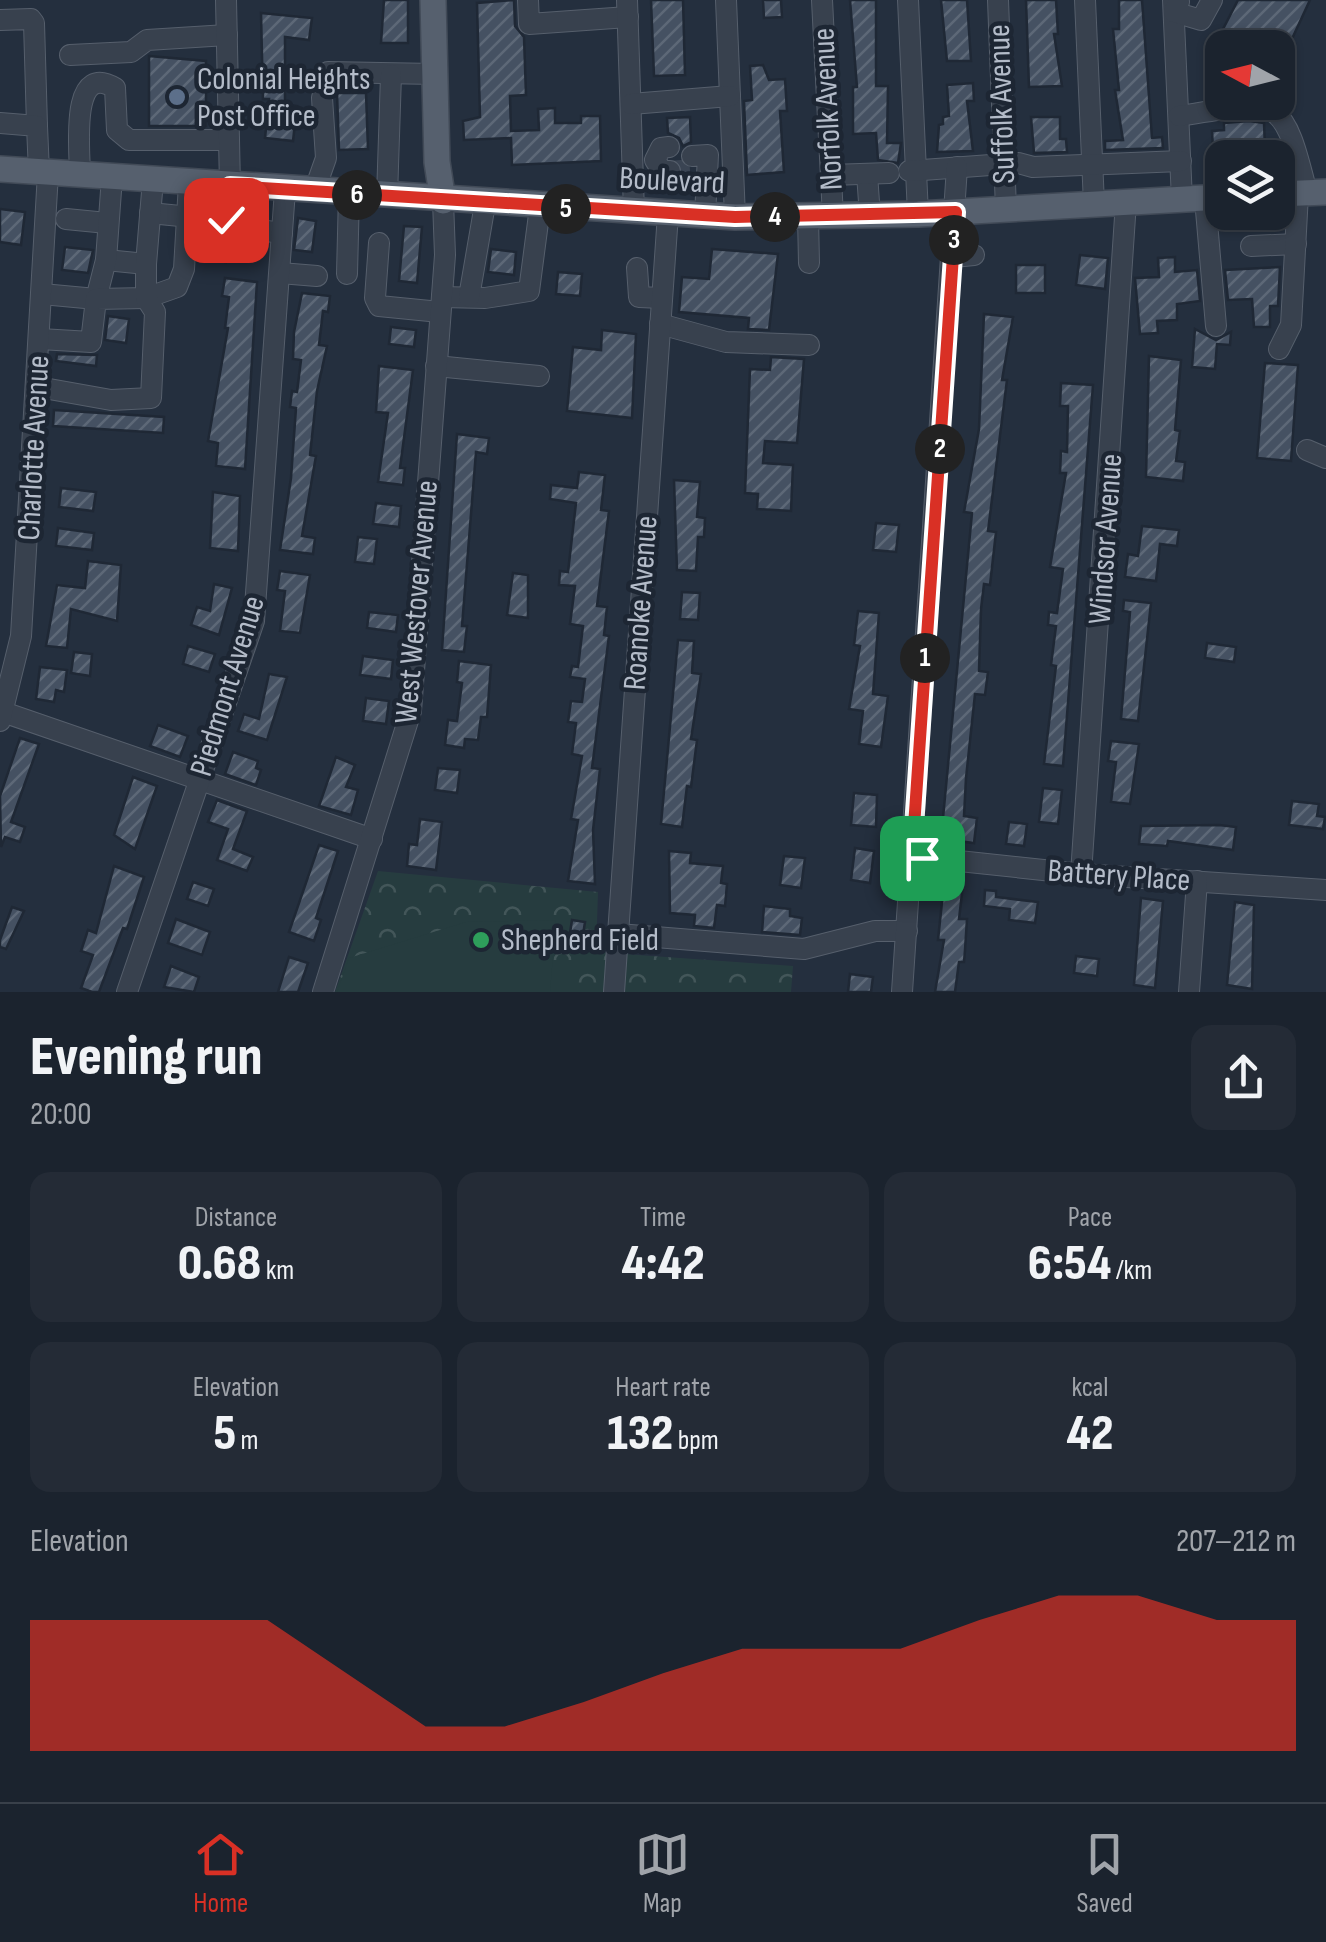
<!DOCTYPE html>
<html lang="en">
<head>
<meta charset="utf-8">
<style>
  body { margin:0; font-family:"Sofia Sans Condensed",sans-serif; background:#242b36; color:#f1f3f6; height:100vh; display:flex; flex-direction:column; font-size:38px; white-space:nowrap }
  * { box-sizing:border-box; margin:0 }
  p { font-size:32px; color:#a0a4aa }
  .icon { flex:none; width:55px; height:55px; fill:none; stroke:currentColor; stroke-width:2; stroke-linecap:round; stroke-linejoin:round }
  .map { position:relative; height:992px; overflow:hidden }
  .panel { display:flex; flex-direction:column; background:#1b232e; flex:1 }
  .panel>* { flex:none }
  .needle { width:65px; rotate:277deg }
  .fabs { position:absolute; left:1205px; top:30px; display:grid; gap:20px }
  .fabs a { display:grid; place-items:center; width:90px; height:90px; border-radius:20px; background:#1b232e; box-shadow:0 2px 8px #0004,0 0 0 2px #39404a; font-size:50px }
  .pin { position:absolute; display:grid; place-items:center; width:85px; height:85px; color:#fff; margin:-42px; border-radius:20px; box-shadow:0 5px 15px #0006 }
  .km { position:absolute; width:50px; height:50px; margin:-25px; border-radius:50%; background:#222; color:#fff; font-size:28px; line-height:50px; text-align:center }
  .round { display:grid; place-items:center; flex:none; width:105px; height:105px; border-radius:20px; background:#242b36 }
  .head { display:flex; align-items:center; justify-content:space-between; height:170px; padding:0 30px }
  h1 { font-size:55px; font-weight:800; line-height:75px }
  .stats { display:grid; grid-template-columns:repeat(3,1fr); gap:15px; height:170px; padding:10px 30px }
  .stats div { display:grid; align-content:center; border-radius:20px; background:#242b36; text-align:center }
  .stats b { font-size:50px; font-weight:800 }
  .stats small { font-size:28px; font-weight:400 }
  .stats p { font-size:28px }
  .chart { height:280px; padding:20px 30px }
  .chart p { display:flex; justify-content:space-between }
  .chart svg { width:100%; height:180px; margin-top:10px; fill:#d93025; opacity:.7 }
  .tabs { display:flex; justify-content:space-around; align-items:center; height:140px; border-top:2px solid #39404a; background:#1b232e; font-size:28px; color:#a0a4aa }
  .tabs a { display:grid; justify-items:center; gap:5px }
  .tabs .selected { color:#d93025 }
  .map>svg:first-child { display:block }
</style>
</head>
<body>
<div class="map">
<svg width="1326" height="992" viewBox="0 0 1326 992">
  <defs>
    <pattern id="park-crowns" width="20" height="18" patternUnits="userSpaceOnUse" patternTransform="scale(2.5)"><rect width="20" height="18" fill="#263c3f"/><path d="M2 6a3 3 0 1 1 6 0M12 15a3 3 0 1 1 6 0" fill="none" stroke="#435659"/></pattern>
    <pattern id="building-hatch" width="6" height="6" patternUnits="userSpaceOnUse" patternTransform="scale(2.5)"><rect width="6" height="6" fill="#455162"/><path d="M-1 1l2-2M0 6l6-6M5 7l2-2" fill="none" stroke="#5d6877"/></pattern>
  </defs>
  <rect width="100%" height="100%" fill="#242f3e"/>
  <path fill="url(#park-crowns)" d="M378 871 598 892 596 952 793 966 791 992H335Z"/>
  <path fill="#263c3f" d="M556 920 550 992H337L349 958 466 922Z"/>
  <g fill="url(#building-hatch)" stroke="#1f2835" stroke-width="2.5">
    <path d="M384 0H408V43H381Z"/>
    <path d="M514 0 515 26 524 37 526 95 510 96 511 131 539 130 538 109 555 108V123H581V116H600L601 161 512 165 511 138 464 140 463 121 480 117 477 3Z"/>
    <path d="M651 0H683L685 75 654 76Z"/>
    <path d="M763 0H781L782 17 764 18Z"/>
    <path d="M850 0H876V86H888L887 143H901L898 163 878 160 876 133 853 134V87H857Z"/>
    <path d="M941 0H967L971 61H947Z"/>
    <path d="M1026 0H1056L1058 34H1054L1062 86 1029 87Z"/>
    <path d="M1119 0H1142L1152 138 1162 137 1163 148 1105 150V141L1123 140 1115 90H1119L1113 29H1119Z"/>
    <path d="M1238 0H1310L1278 69V48H1250L1221 33Z"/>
    <path d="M261 13 312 18 309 40 285 37V104L297 106 293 141 265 138 269 99H263Z"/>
    <path d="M1222 49V73H1207L1206 50Z"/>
    <path d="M149 56 206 61V126H149Z"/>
    <path d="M763 65 769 80 785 79 787 111H780L784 172 747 175 744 101 752 100 750 66Z"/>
    <path d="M973 83 974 101H967L973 151 937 152 939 125 943 124V117L949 116 947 85Z"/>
    <path d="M337 93H366L368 149 339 150Z"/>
    <path d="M690 117 691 142 683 146 679 138 668 133 667 118Z"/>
    <path d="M1031 117H1060V139H1066L1067 152 1034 153Z"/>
    <path d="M1249 121 1264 123 1265 148 1213 149 1212 131 1224 130V123Z"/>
    <path d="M0 209 25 212 21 245 0 242Z"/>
    <path d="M298 218 316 221 312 252 294 250Z"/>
    <path d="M404 226 422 227 417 283 399 281Z"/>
    <path d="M201 235 238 240 236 255 228 254 226 262 198 258Z"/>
    <path d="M65 247 93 250 88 273 62 270Z"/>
    <path d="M491 249 516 252 514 275 488 272Z"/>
    <path d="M712 249 778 254 769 330 748 329 749 318 679 312 682 277 709 279Z"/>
    <path d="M1080 255 1108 258 1105 289 1076 285Z"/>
    <path d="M1175 257V272L1197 270 1200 301 1177 304V320L1157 321 1158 333 1140 334 1135 278 1159 277 1158 258Z"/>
    <rect x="1016" y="265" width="29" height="28"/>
    <path d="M1280 267 1278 306H1270V327H1254L1252 299 1228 300 1225 270Z"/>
    <path d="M558 272 582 274 580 296 556 294Z"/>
    <path d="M225 278 257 282 245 469 216 466 218 443 208 441 228 328H225L229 297 222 296Z"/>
    <path d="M302 293 330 296 328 312 323 311 319 345 327 346 317 391 310 455 316 456 302 536 315 538 313 554 280 550 291 478 296 408 290 407 292 391 297 392 301 360 293 359 294 332Z"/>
    <path d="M984 314 1013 317 1002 380H1007L988 531 996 532 990 585 984 584 981 609 979 671 988 672 985 695 975 694 966 778 964 816 977 818 974 843 941 839 972 513 964 512 979 429Z"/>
    <path d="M108 316 129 319 126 343 105 340Z"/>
    <path d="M391 327 416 330 414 347 389 344Z"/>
    <path d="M1195 329 1216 340 1231 332 1230 345 1217 344 1215 369 1192 367Z"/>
    <path d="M602 330 636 334 632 418 567 411 573 347 601 350Z"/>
    <path d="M57 354 97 355 96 366 56 361Z"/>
    <path d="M1149 356 1181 360 1175 430 1180 431 1176 461 1185 462 1183 481 1146 477Z"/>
    <path d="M771 357 804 359 797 443 765 441 763 463 793 465 791 511 757 509 758 494 745 493 750 369 770 370Z"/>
    <path d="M1265 363 1298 365 1291 461 1257 458Z"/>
    <path d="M379 366 413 370 400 468H405L403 485 378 482 388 413 376 412Z"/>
    <path d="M1061 383 1093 385 1063 766 1044 764 1056 666 1051 665 1056 626 1048 625 1049 612 1057 613 1063 569 1050 567 1066 473H1060L1061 451 1067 452 1068 406H1060Z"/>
    <path d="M54 410 164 417 163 433 53 426Z"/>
    <path d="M457 434 489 438 487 454 476 452 462 626H467L464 652 442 650Z"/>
    <path d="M579 472 605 475 601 510 609 511 597 606 607 607 604 635 609 636 592 768 600 769 593 830 595 884 568 881 578 820 571 819 582 756 572 754 576 723 568 722 571 701 582 702 585 679 570 677 572 666 578 667 583 626 570 624 575 586 559 585 560 571 568 572 576 503 550 499 551 485 577 488Z"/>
    <path d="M674 480 700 482 697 517 705 518 704 537H698L696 571 677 570Z"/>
    <path d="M61 488 96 492 93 511 59 507Z"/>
    <path d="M213 492 240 496 238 551 210 548Z"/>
    <path d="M376 503 401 506 399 527 373 524Z"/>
    <path d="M876 523 899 525 896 552 873 550Z"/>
    <path d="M1142 526 1179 530 1177 546 1160 544 1156 581 1125 577 1128 554 1138 556Z"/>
    <path d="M58 528 94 533 92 550 56 546Z"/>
    <path d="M358 537 377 539 374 564 355 562Z"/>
    <path d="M88 561 121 565 117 621 71 609 67 648 46 646 57 585 85 588Z"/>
    <path d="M280 571 310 575 300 633 280 631 285 591 277 590Z"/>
    <path d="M513 573 528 575V618L507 615Z"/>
    <path d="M214 584 232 588 219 635 191 625 197 607 210 611Z"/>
    <path d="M682 592 700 593 698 620 680 619Z"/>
    <path d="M1124 600 1151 603 1138 721 1121 719 1130 612 1123 611Z"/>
    <path d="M858 611 879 613 873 694 888 696 881 747 859 744 863 711 849 709 860 646 854 645Z"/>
    <path d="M369 612 398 615 396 632 367 628Z"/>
    <path d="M678 640 694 641 692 673 701 674 691 739 697 740 691 787 687 786 682 827 661 824Z"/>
    <path d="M1207 643 1236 647 1234 662 1205 658Z"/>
    <path d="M188 646 215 654 209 672 183 664Z"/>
    <path d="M74 652 92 654 90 676 71 673Z"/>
    <path d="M363 656 393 660 391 679 360 675Z"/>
    <path d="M459 661 491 665 487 717H481L478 740 465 739 464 748 445 745 448 720 457 721 462 683 457 682Z"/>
    <path d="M40 667 67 670 64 692 56 690 54 702 36 699Z"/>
    <path d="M269 674 287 677 267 740 238 731 244 714 259 719Z"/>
    <path d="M366 698 389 701 386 724 363 721Z"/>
    <path d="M158 725 188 736 180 757 150 746Z"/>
    <path d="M20 738 39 744 11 822 25 827 20 842 5 837 1 847 0 796Z"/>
    <path d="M1111 741 1139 744 1130 804 1111 802 1116 762 1108 761Z"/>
    <path d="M233 752 258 761 256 768 261 770 256 785 225 774Z"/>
    <path d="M336 757 355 765 346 787 358 790 351 815 319 806Z"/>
    <path d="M438 768 460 770 457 793 435 790Z"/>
    <path d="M133 777 157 786 135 849 114 835Z"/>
    <path d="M1043 788 1062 790 1058 824 1039 822Z"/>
    <path d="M854 793 877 795 876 827 851 825Z"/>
    <path d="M217 800 247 811 233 849 253 857 247 871 217 860 228 829 208 822Z"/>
    <path d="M1292 801 1319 804 1317 816 1325 817 1323 829 1289 825Z"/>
    <path d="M420 819 442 822 436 870 407 866 409 844 417 845Z"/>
    <path d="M1009 822 1027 824 1024 846 1006 844Z"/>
    <path d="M1219 825 1236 827 1233 850 1168 841 1167 846 1139 844 1141 826Z"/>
    <path d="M319 845 338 851 316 918 321 920 314 941 289 932Z"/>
    <path d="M855 848 874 851 870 883 851 880Z"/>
    <path d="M669 851 691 853 690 863 723 866 721 883 727 884 725 906 717 905 714 928 694 926 695 915 670 913Z"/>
    <path d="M784 856 805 858 801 888 780 885Z"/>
    <path d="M114 866 144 877 127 929 123 928 99 992H92L81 988 93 955 81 951 88 930 96 933Z"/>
    <path d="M193 882 214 889 208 906 187 899Z"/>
    <path d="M944 883 963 885 959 919H967L965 950 964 962H959L955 992H935L944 940H938Z"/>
    <path d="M985 890 996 891V897L1038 902 1035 923 1009 920 1010 909 984 906Z"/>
    <path d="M1141 898 1163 901 1155 988 1134 985Z"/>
    <path d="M1235 902 1254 905 1252 989 1227 985Z"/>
    <path d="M764 906 790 909V916L802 918 800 935 762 932Z"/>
    <path d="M12 907 24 911 6 949 0 947V940Z"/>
    <path d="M176 919 210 932 202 955 168 943Z"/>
    <path d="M572 920 585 922 581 948 568 946Z"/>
    <path d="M1076 956 1099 959 1097 976 1074 973Z"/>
    <path d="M289 957 308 963 298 992H278Z"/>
    <path d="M171 966 199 977 194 992 164 987Z"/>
    <path d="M850 974 873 977 871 992H848Z"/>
  </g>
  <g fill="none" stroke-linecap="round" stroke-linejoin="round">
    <path stroke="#3a4453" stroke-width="20" stroke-dasharray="20 10" stroke-linecap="butt" d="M670 171 693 169"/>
    <g stroke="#565f6c" stroke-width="22">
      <g id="minor">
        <path d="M528 0 529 24 628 17"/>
        <path d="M627 0 634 212"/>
        <path d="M726 0 735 217"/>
        <path d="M822 0 833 217"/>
        <path d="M908 0 918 214"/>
        <path d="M998 0 1006 209"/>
        <path d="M1085 0 1094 204"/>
        <path d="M1173 0 1182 200"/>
        <path d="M1179 2 1174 12 1201 20 1212 0"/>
        <path d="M0 20 31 19 34 23 37 126"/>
        <path d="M70 55 131 52 147 40 227 35"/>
        <path d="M631 104 730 96"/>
        <path d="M1179 116C1277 101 1282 90 1307 193"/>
        <path d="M0 123 37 126 39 172"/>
        <path d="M669 147 661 148 655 160 662 171H670"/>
        <path d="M692 156 708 155 705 216"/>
        <path d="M909 171 1018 163 1033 167 1181 161"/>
        <path d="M867 174 870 216"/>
        <path d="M80 175C80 152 69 60 115 88L117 130 129 140H229"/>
        <path d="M831 175 889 173"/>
        <path d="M314 192 326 158 322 98 328 72 435 74"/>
        <path d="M387 197 391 75"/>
        <path d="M1205 199 1216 326"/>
        <path d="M150 213 241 222 259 230 282 233"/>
        <path d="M808 217 809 263"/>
        <path d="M66 219 107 223"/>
        <path d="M225 220 230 186 226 0"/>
        <path d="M379 243 375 298 379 306 440 312"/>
        <path d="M1251 246 1296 244"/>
        <path d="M953 257 974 255"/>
        <path d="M106 260 146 264"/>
        <path d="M637 268 639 297 662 298"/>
        <path d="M280 273 317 276"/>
        <path d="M347 274 349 194"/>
        <path d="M42 294 96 299 106 260 112 177"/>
        <path d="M442 297 485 298 529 291 540 207"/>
        <path d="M469 297 485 204"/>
        <path d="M660 324 726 342 809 345"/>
        <path d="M40 339 91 342 96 299 146 298 177 287 184 269 189 183"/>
        <path d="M1279 349 1291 325 1298 194"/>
        <path d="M436 366 539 376"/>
        <path d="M38 387 111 400 151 398 155 312 146 298V264L153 180"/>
        <path d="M1307 450 1326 458"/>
        <path d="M0 711 372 839"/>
        <path d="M0 721 21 636 48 173"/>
        <path d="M912 856 1081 874 1326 890"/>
        <path d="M1081 874 1126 202"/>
        <path d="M618 934 804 949 875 931H907"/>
        <path d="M127 992 254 621 285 190"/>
        <path d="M323 992 411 711 445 255 443 201"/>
        <path d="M614 992 668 214"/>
        <path d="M902 992 957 167"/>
        <path d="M1189 992 1197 881"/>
      </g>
    </g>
    <g stroke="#414a57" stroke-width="28">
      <g id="major">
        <path d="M433 0 437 162 443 201"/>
        <path d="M0 169 735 217 918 214 1222 197"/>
        <path d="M1278 194 1326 192"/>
      </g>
    </g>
    <use href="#minor" stroke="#38414e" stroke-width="20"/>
    <use href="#major" stroke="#56606e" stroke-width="25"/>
  </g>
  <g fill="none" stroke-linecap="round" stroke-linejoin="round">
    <g stroke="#fff" stroke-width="20">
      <path id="route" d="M226 220 230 186 735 217 956 212 912 856 922 858"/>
    </g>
    <use href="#route" stroke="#d93025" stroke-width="12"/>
  </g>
  <circle fill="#5c6f8a" stroke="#1d2633" stroke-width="4" cx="177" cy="97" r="10"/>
  <circle fill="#2e9e5b" stroke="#1d2633" stroke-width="4" cx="481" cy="940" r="10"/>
  <g text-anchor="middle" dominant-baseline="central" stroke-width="9" stroke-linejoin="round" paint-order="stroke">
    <g font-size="32" fill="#b4bcc9" stroke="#1d2633" text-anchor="start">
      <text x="197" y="79">Colonial Heights<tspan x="197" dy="37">Post Office</tspan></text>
      <text x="501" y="940">Shepherd Field</text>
    </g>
    <g font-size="32" fill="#b4bcc9" stroke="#1d2633">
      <text transform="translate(1002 104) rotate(-92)">Suffolk Avenue</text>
      <text transform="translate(828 109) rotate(-93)">Norfolk Avenue</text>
      <text transform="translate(672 181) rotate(3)">Boulevard</text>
      <text transform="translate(34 448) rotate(-87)">Charlotte Avenue</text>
      <text transform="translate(1106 539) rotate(-86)">Windsor Avenue</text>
      <text transform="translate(417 602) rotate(-85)">West Westover Avenue</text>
      <text transform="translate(641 603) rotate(-86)">Roanoke Avenue</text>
      <text transform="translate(228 686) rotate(-73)">Piedmont Avenue</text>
      <text transform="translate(1119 876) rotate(4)">Battery Place</text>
    </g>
  </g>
</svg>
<div class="fabs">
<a><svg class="needle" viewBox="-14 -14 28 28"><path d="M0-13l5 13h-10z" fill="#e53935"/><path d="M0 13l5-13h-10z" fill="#a0a4aa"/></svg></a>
<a><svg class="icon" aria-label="layers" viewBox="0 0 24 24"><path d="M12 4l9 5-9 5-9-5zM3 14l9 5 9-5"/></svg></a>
</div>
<div class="pin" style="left:922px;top:858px;background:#1e9e55"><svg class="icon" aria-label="arrive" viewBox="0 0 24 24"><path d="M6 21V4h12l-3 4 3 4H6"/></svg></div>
<div class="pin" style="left:226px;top:220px;background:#d93025"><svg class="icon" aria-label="check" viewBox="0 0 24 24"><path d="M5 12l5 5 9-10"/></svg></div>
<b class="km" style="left:925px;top:658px">1</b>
<b class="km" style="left:940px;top:449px">2</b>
<b class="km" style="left:954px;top:240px">3</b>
<b class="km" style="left:775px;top:217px">4</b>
<b class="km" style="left:566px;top:209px">5</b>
<b class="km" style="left:357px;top:195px">6</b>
</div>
<section class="panel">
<div class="head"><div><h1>Evening run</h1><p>20:00</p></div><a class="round"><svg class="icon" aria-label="share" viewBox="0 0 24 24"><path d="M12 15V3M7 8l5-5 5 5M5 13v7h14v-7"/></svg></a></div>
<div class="stats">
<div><p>Distance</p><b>0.68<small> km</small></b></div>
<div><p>Time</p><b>4:42</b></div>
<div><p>Pace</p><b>6:54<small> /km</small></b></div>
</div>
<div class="stats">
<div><p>Elevation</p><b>5<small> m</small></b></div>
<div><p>Heart rate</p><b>132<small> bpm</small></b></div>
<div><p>kcal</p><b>42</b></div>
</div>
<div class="chart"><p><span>Elevation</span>207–212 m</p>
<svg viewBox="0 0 160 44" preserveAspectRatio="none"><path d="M0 44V12L10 12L20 12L30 12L40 25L50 38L60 38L70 32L80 25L90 19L100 19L110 19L120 12L130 6L140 6L150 12L160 12V44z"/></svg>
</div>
</section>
<nav class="tabs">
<a class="selected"><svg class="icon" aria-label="home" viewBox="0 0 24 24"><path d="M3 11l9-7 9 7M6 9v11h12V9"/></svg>Home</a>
<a><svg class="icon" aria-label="map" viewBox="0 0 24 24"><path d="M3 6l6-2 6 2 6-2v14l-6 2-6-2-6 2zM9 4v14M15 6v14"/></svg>Map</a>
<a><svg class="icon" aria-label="saved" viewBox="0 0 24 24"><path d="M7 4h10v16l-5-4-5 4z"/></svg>Saved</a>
</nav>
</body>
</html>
